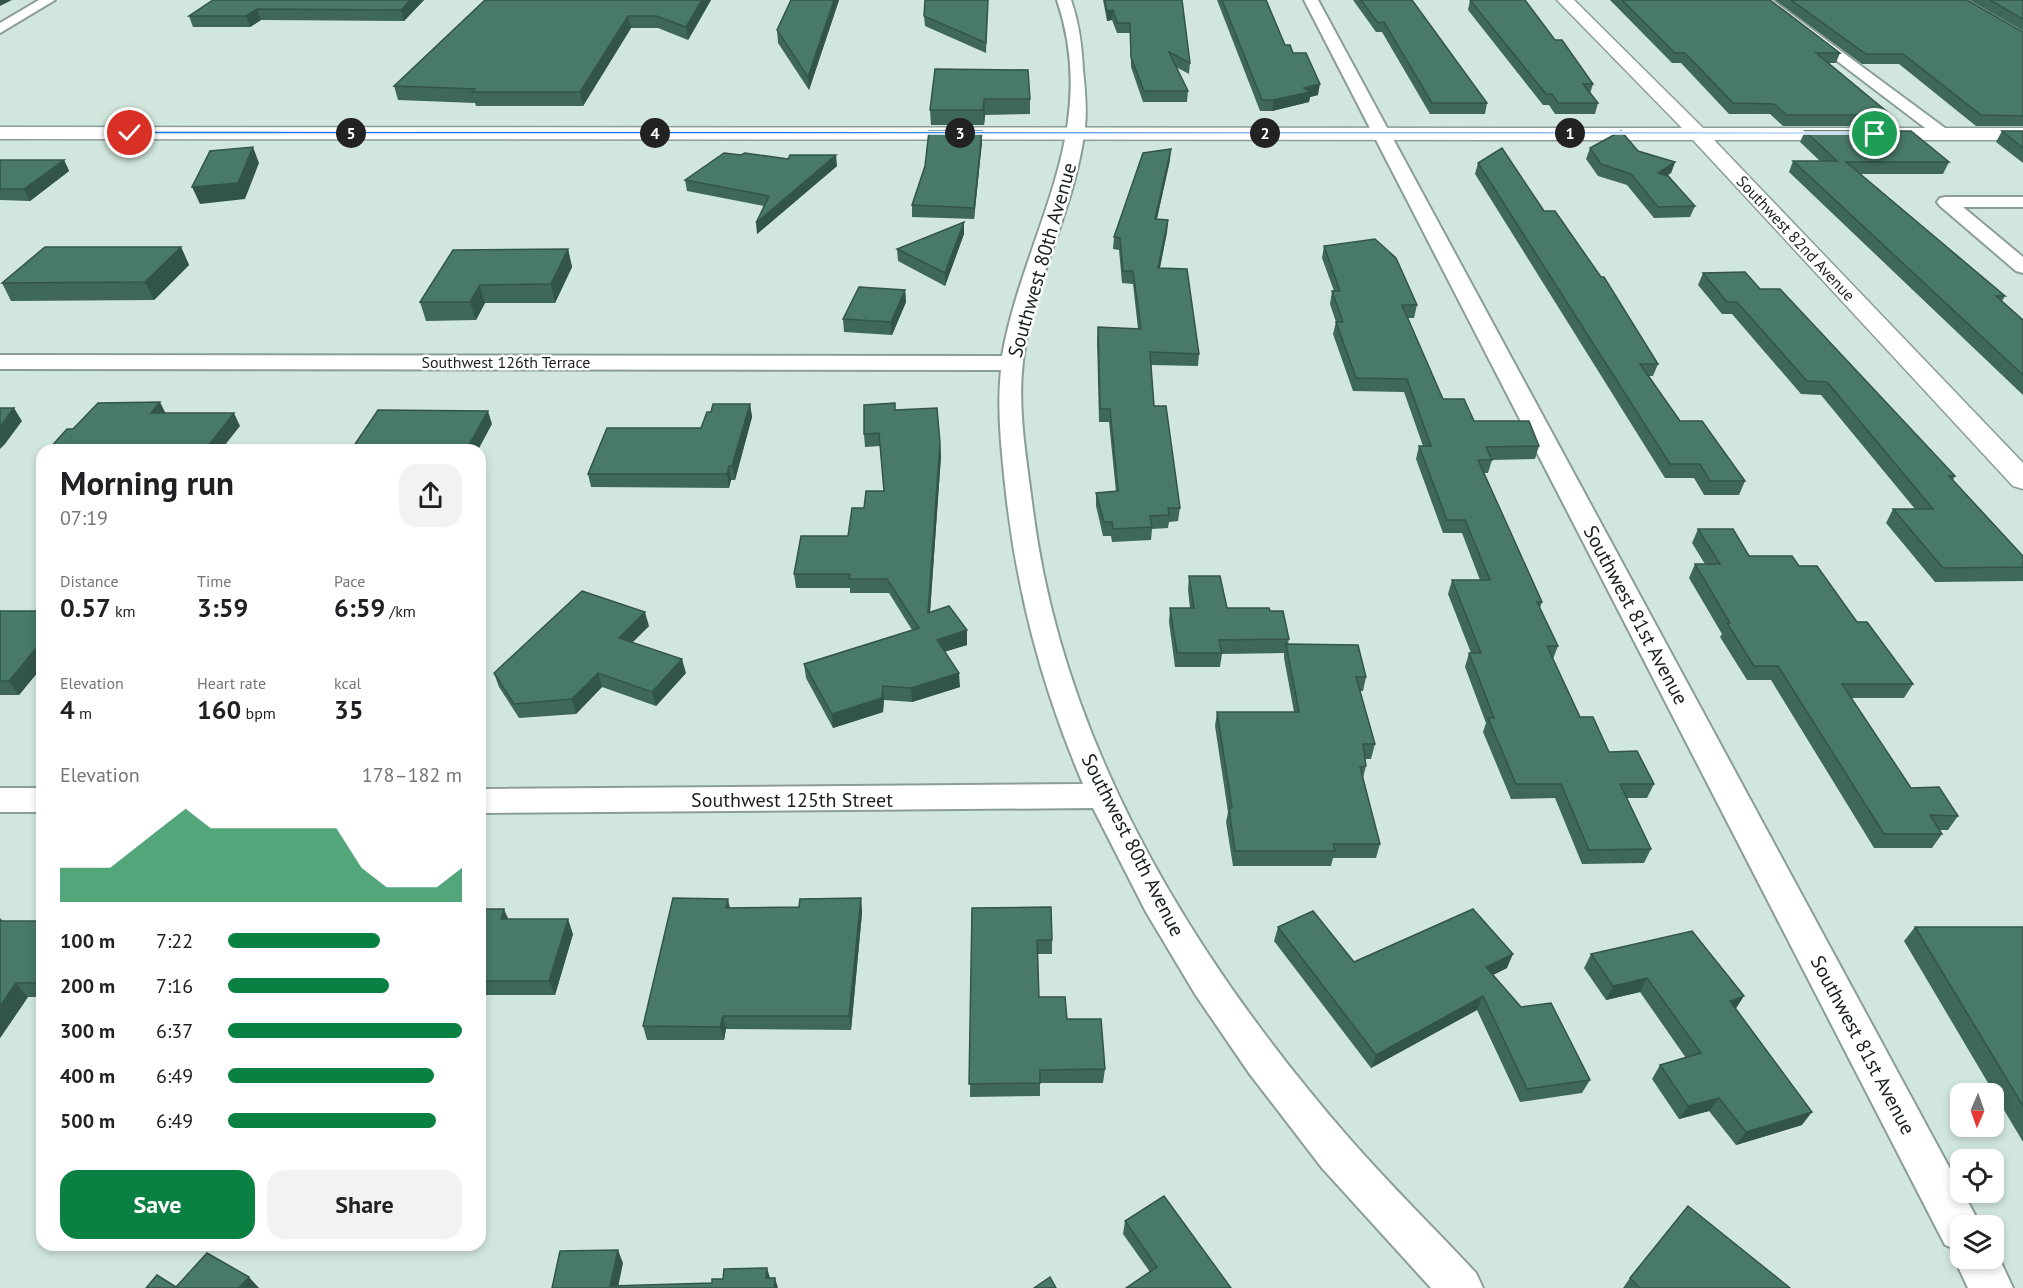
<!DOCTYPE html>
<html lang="en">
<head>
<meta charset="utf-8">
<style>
  body { margin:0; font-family:"PT Sans",sans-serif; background:#f2f2f2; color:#202124; height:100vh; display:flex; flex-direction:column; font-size:22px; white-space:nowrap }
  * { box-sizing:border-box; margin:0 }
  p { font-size:20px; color:#757577 }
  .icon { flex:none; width:33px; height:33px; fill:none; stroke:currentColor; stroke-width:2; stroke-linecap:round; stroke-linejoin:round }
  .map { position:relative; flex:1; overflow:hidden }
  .side { position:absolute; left:36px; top:444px; width:450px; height:807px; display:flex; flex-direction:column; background:#fff; border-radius:18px; box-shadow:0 3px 9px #0003 }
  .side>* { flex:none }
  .needle { width:39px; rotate:182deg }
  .fabs { position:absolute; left:1950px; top:1083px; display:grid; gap:12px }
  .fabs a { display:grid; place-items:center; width:54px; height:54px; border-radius:12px; background:#fff; box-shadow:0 3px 9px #0003; font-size:30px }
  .pin { position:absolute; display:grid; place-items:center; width:51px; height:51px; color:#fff; margin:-26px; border:3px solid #fff; border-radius:50%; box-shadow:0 2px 6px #0007 }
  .km { position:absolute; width:30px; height:30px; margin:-15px; border-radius:50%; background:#222; color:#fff; font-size:16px; line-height:30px; text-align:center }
  .round { display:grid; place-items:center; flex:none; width:63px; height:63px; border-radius:18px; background:#f2f2f2 }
  .headline { display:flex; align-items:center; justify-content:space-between; height:102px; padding:0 24px }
  h1 { font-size:33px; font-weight:600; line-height:45px }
  .figures { display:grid; grid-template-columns:repeat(3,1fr); gap:9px; height:102px; padding:6px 24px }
  .figures div { display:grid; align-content:center }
  .figures b { font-size:26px; font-weight:600 }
  .figures small { font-size:16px; font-weight:400 }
  .figures p { font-size:16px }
  .chart { height:168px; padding:12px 24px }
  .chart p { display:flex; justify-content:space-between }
  .chart svg { width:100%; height:108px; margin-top:6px; fill:#0b8043; opacity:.7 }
  .action { display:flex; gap:12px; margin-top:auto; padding:12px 24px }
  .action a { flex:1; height:69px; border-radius:18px; background:#0b8043; color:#fff; font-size:24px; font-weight:600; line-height:69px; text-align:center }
  .action a+a { background:#f2f2f2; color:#202124 }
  ul { padding:0 24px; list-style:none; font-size:20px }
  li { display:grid; grid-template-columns:96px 72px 1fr; align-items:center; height:45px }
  li i { height:15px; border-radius:8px; background:#0b8043 }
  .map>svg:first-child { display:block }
</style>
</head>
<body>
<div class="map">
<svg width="2023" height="1288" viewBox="0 0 2023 1288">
  <rect width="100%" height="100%" fill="#d1e7de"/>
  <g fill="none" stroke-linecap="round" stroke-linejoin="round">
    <g stroke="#8a9e96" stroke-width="4">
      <g id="street">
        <path d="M39 0H55L0 33V23Z"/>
        <path d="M1057 0H1071C1079 23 1082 46 1083 70 1085 89 1087 108 1085 127 1076 207 1033 280 1023 361 1017 410 1027 461 1033 510 1063 747 1195 961 1349 1138 1390 1185 1434 1228 1476 1273L1483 1288H1431L1322 1168 1249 1073 1195 994 1146 912 1093 808 480 813V789L1083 784C1041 685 1016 590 1005 484 1001 446 997 407 1001 370L0 369V355L1002 356C1024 232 1102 133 1057 0Z"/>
        <path d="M1304 0H1318L1975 1215 1979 1226H1960V1258H1994V1247L2013 1288H1968L1954 1258 1958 1250 1945 1245Z"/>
        <path d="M1757 0H1772L1949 131 1951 134 1949 137H1937Z"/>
        <path d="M1946 197H2023V207H1963L2023 257V273L2016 271 1940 206 1937 202 1940 198Z"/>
        <rect x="0" y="788" width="42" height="24"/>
      </g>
    </g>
    <g stroke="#8a9e96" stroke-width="3">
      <path id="secondary" d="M1557 0H1574L1703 128H2023V140H1714L2023 463V489L2013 486 1693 140 0 139V127L1682 128Z"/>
    </g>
    <use href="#street" fill="#fff" fill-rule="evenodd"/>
    <use href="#secondary" fill="#fff" fill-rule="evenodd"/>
  </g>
  <g fill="#3f6859">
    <path d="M213 0H424L404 21 261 20 250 27H193L189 16Z"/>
    <path d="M485 0H711L688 40 658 28H631L583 106H476L475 103 398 100 394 86Z"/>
    <path d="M839 0 809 90 778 43 777 30Z"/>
    <path d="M988 0 986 53 925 26 924 16Z"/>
    <path d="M1103 0H1182L1190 63 1189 74 1176 67 1188 91 1187 102H1143L1131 67 1130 33H1117L1112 20 1107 21Z"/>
    <path d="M1217 0H1266L1285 45 1293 53 1318 95 1310 97 1309 102 1272 111H1260Z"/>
    <path d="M1353 0H1412L1487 103 1485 114H1430L1382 32H1376Z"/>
    <path d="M1470 0H1525L1555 40 1593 84 1590 94 1598 103 1595 114H1555L1549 105H1543L1468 10Z"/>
    <path d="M1610 0H1770L1840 53 1836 63H1829L1891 115 1887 126H1783L1770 114H1729L1681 63H1672Z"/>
    <path d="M1775 0H1967L2023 32V126H1976L1899 64H1862Z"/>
    <path d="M1969 0H2023V31Z"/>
    <path d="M935 69 1030 99V114L985 115 984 125H931L930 110Z"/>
    <path d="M982 131V142L974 219 912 217V205Z"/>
    <path d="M1805 131 1949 162 1943 174H1859L2005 296 2002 301 2023 320V395L1789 172 1793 161H1820L1800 142Z"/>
    <path d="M2002 131H2023V163L1996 142Z"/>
    <path d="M1590 148 1638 151 1675 162 1671 173 1668 175 1695 206 1690 217 1654 218 1627 185 1598 176 1586 159Z"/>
    <path d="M741 155 788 159 837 166 757 234 764 206 687 191 685 180Z"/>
    <path d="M0 160H64L69 171 30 201 0 200Z"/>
    <path d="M1170 160 1157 219 1168 220 1167 232 1160 268 1199 354 1198 366 1151 365 1154 406 1180 508 1178 521 1169 522 1168 528 1152 529 1151 540 1112 542 1111 536H1103L1096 506V493L1116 492 1109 422H1099L1097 340 1098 327 1138 329 1133 284 1122 283 1119 250 1113 249 1114 237Z"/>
    <path d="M1478 163 1544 211 1658 364 1653 376H1649L1680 421 1745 481 1739 495H1704L1694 478H1665L1475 174Z"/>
    <path d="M964 222V234L945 286 898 261 897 249Z"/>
    <path d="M1324 246 1417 305 1414 318H1408L1443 399 1474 421 1539 446 1535 459 1492 460 1488 473H1484L1542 602 1540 608 1558 646 1553 659 1580 717 1609 752 1654 784 1647 798H1627L1651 849 1644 863 1582 864 1555 798 1511 799 1483 732 1486 723 1465 667 1469 653H1471L1448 594 1452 580H1480L1462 533H1443L1416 459 1419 446H1423L1404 392 1353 391 1333 334 1336 322 1330 304 1332 291H1334L1322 258Z"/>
    <path d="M181 247 189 265 154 300 11 301 2 283Z"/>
    <path d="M568 249 572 267 555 303H485L476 320 426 321 420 302Z"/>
    <path d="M1703 273 1760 289 1955 476 1953 480 2023 556V581L1935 582 1886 523 1893 509H1915L1821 395 1801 394 1732 314H1722L1698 285Z"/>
    <path d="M905 290 906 302 892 335 844 332 843 319Z"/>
    <path d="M750 404 752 417 735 480H731L729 488 591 487 588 474 701 428 711 412Z"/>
    <path d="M895 410 940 443 941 456 930 612 967 630V645L945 651 960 687 912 702 884 700 883 712 833 728 806 678 804 664 912 630 889 593H850V588H796L794 574 848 536 864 508 884 491 881 446 865 447 864 434Z"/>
    <path d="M1698 529 1749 556 1799 566 1857 622 1913 684 1904 698H1851L1911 788 1958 816 1948 830H1940L1942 834 1932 848H1874L1771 680H1747L1720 637 1722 634 1689 578 1695 564H1705L1692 543Z"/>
    <path d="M1189 576 1227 608 1270 611 1289 639 1288 644 1366 677 1363 691H1360L1375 744 1371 759H1365L1366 766 1363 778 1380 844 1376 858H1333L1331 866H1233L1226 822 1228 812 1215 726 1217 712H1294L1284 658V653L1222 654 1220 667H1175L1169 622 1170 608H1190L1188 590Z"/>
    <path d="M0 611H42V667L19 695H0Z"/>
    <path d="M649 626 632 642 686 673 656 706 602 687 576 714 519 718 499 687 494 673Z"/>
    <path d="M861 898 862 913 851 1030 726 1029 724 1040H647L643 1026 730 908 799 907Z"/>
    <path d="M972 908 1052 940V954H1038L1039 997 1067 1019 1105 1069 1103 1083H1040V1096L970 1097Z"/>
    <path d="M480 909 508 919 573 934 555 995H486L480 1011Z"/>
    <path d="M0 918 3 921H42V997H28L0 1038Z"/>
    <path d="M1278 927 1354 962 1507 968 1493 975 1521 1007 1590 1080 1582 1093 1520 1102 1477 1010 1371 1068 1274 941Z"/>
    <path d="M1915 927H2023V1142L1904 941Z"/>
    <path d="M1591 954 1736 1009 1802 1125 1736 1145 1709 1111 1679 1119 1652 1079 1660 1065 1686 1058 1640 992 1606 1000 1584 968Z"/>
    <path d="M1125 1221 1231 1288 1150 1272 1123 1234Z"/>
    <path d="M1630 1278 1790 1288H1623Z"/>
  </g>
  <g fill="#335549">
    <path d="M0 0H12L0 6Z"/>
    <path d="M410 0H424L404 21 401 10Z"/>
    <path d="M702 0H711L688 40 686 27Z"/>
    <path d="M834 0H839L809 90 808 77Z"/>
    <path d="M257 9 261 20 250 27 246 16Z"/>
    <path d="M1113 10 1112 20 1107 21V11Z"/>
    <path d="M628 16 631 28 583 106 580 92Z"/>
    <path d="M1320 84 1318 95 1310 97 1309 102 1272 111 1273 100 1304 88Z"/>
    <path d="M984 99 985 115 984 125 983 110Z"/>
    <path d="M982 131V142L974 219V208Z"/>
    <path d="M253 147 259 163 245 199 200 204 192 187Z"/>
    <path d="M1171 149 1170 160 1154 231 1155 219Z"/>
    <path d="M836 155 837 166 757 234 756 223Z"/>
    <path d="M64 160 69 171 30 201 24 189Z"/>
    <path d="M1675 162 1671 173 1654 184 1658 173Z"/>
    <path d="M1168 220 1167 232 1157 281 1158 268Z"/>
    <path d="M964 222V234L945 286V273Z"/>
    <path d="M181 247 189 265 154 300 145 282Z"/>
    <path d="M568 249 572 267 555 303 551 284Z"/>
    <path d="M480 285 485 303 476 320 470 302Z"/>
    <path d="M905 290 906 302 892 335 891 322Z"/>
    <path d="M160 402 167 416 151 413Z"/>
    <path d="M750 404 752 417 735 480 732 466Z"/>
    <path d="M14 408 22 421 5 444 0 449V427Z"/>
    <path d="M488 411 492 424 478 450H466Z"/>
    <path d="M234 413 240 426 221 450H205Z"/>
    <path d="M940 443 941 456 929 627 928 613Z"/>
    <path d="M729 466 731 480 729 488 727 474Z"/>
    <path d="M645 612 649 626 623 652 619 638Z"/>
    <path d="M967 630V645L938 654 937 640Z"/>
    <path d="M38 646 42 651V667L19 695 9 681Z"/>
    <path d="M682 659 686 673 656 706 652 692Z"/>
    <path d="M598 673 602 687 576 714 572 699Z"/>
    <path d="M959 673 960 687 912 702 911 688Z"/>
    <path d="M883 686 884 700 883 712 833 728 832 714Z"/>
    <path d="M861 898 862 913 851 1030 849 1016Z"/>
    <path d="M728 899 731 913 726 908Z"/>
    <path d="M504 909 510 923 501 919Z"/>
    <path d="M568 919 573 934 555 995 549 981Z"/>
    <path d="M1513 954 1507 968 1480 981 1486 967Z"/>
    <path d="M1647 978 1640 992 1606 1000 1613 986Z"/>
    <path d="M480 982 486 995 480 1011Z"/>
    <path d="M16 983 28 997 0 1038V1006Z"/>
    <path d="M1483 996 1477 1010 1371 1068 1376 1055Z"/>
    <path d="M1744 996 1735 1010 1730 1001Z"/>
    <path d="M723 1016 726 1029 724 1040 720 1027Z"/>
    <path d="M1719 1098 1709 1111 1679 1119 1688 1106Z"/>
    <path d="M1812 1112 1802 1125 1736 1145 1746 1132Z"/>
    <path d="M618 1250 623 1263 618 1288 610 1286Z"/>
    <path d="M767 1268 771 1281 766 1278Z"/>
    <path d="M249 1277 259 1288H239Z"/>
    <path d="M775 1278 778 1288H774Z"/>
  </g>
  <g fill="#497968" stroke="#335549" stroke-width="1.5">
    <path d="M213 0H410L401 10 257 9 246 16H189Z"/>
    <path d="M485 0H702L686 27 656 16H628L580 92H472L475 89 394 86Z"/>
    <path d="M791 0H834L808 77 777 30Z"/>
    <path d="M925 0H988L986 43 924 16Z"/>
    <path d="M1105 0H1182L1190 63 1169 52 1188 91H1144L1131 57 1130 23H1117L1113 10 1107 11Z"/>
    <path d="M1222 0H1266L1285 45H1290L1293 53H1306L1320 84 1304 88 1310 92 1273 100H1262Z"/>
    <path d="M1361 0H1412L1487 103H1432L1384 22 1378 23Z"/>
    <path d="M1470 0H1525L1555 40H1562L1593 84H1583L1598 103H1558L1552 94H1546Z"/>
    <path d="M1622 0H1770L1840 53H1816L1891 115H1787L1774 104 1733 103 1685 53H1675Z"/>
    <path d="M1791 0H1967L2023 32V116L1981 115 1903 54H1866Z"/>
    <path d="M1990 0H2023V19Z"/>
    <path d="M935 69 1028 70 1030 99H984L983 110H930Z"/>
    <path d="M929 131H982L974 208 912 205 925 166Z"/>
    <path d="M1621 131 1638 151 1675 162 1658 173 1668 176 1695 206 1658 207 1631 174 1601 164 1590 148Z"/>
    <path d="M1805 131H1911L1949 162H1846L2005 296H1996L2023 320V375L1793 161H1837Z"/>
    <path d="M2002 131H2023V148Z"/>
    <path d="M253 147 238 183 192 187 210 151Z"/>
    <path d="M1502 148 1544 211H1555L1601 277H1604L1658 364H1640L1680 421H1702L1745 481H1710L1700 464H1670L1478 163Z"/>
    <path d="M1171 149 1155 219 1168 220 1158 268 1187 269 1199 354 1150 352 1154 406H1166L1180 508H1168L1169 515 1150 516 1152 527 1113 529 1112 522H1104L1096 493 1118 491 1110 409H1100L1098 327 1141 329 1133 271H1123L1120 238 1114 237 1143 153Z"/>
    <path d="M724 153 741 155 745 153 788 159 790 155H836L756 223 769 196 685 180Z"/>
    <path d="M0 160H64L24 189H0Z"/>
    <path d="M964 222 945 273 897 249Z"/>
    <path d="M1375 239 1396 258 1417 305H1402L1443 399H1464L1474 421H1529L1539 446 1486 447 1492 460H1478L1542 602H1537L1558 646H1547L1580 717H1593L1609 752 1637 751 1654 784H1620L1651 849 1589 850 1561 784H1516L1488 718H1494L1469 653H1481L1452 580H1490L1465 520H1447L1419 446H1431L1407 379 1356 378 1336 322H1343L1332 291H1340L1324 246Z"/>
    <path d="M45 247H181L145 282 2 283Z"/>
    <path d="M568 249 551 284 480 285 470 302H420L453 250Z"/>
    <path d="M1745 272 1760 289H1780L1955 476H1949L2023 556V567L1943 568 1893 509H1933L1827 382 1807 381 1737 302H1727L1703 273Z"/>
    <path d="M859 287 905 290 891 322 843 319Z"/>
    <path d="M160 402 151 413H234L205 450H48L67 429H73L98 403Z"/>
    <path d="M895 403V410L937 408 940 443 928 613 949 606 967 630 937 640 959 673 911 688 883 686 882 698 832 714 804 664 919 628 887 579H849L850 574H794L801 536H848L852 508H864L866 491H884L879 433 864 434V405Z"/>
    <path d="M713 404H750L732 466H729L727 474H588L607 428H701L707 412H711Z"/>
    <path d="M0 408H14L0 427Z"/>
    <path d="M378 410 488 411 466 450H351Z"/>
    <path d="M1698 529H1733L1749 556H1792L1799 566H1817L1857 622H1867L1913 684H1842L1911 788 1939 787 1958 816 1930 815 1942 834H1884L1778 666H1754L1727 623H1730L1695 564H1720Z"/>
    <path d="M1189 576H1220L1227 608H1269L1270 611H1283L1289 639 1219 640 1222 653H1177L1170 608H1194Z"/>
    <path d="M582 591 645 612 619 638 682 659 652 692 598 673 572 699 514 704 494 673Z"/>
    <path d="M0 611H42V646H38L9 681H0Z"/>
    <path d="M1286 644 1358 645 1366 677H1356L1375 744H1363L1366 766 1360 767 1380 844H1333L1335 851H1235L1229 808H1232L1217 712H1299Z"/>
    <path d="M673 898 728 899 726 908 799 907 800 899 861 898 849 1016H723L720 1027 643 1026Z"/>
    <path d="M1051 907 1052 940H1037L1039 997H1065L1067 1019H1101L1105 1069 1040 1070V1083L969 1084 972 908Z"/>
    <path d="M480 909H504L501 919H568L549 981H480Z"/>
    <path d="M1473 909 1513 954 1486 967 1521 1007 1551 1003 1590 1080 1527 1089 1483 996 1376 1055 1278 927 1313 911 1354 962Z"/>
    <path d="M0 921H42V983H16L0 1006Z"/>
    <path d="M1915 927H2023V1106Z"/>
    <path d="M1692 931 1744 996 1730 1001 1812 1112 1746 1132 1719 1098 1688 1106 1660 1065 1701 1053 1647 978 1613 986 1591 954Z"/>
    <path d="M1164 1196 1231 1288H1126L1157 1267 1125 1221Z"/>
    <path d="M1688 1206 1790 1288H1640L1630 1278Z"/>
    <path d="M618 1250 610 1286 712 1283V1279H723L724 1269 767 1268 766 1278H775L774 1288H552L560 1251Z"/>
    <path d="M207 1253 249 1277 239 1288H146L157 1275 176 1287Z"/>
    <path d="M1050 1277 1056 1288H1034Z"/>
  </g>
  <path fill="#1a73e8" stroke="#fff" stroke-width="1.5" d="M130 131 1875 132 1878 134H128Z"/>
  <g text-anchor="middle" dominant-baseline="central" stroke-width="5" stroke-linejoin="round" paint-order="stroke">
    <g font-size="16" fill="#18201d" stroke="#fff">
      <text transform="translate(1796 238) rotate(47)">Southwest 82nd Avenue</text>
      <text x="506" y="362">Southwest 126th Terrace</text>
    </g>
    <g font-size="20" fill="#18201d" stroke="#fff">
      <text transform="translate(1042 260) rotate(-74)">Southwest 80th Avenue</text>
      <text transform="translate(1636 615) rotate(62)">Southwest 81st Avenue</text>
      <text x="792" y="800">Southwest 125th Street</text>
      <text transform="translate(1133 845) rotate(63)">Southwest 80th Avenue</text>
      <text transform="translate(1863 1045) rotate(62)">Southwest 81st Avenue</text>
    </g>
  </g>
</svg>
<div class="fabs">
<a><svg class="needle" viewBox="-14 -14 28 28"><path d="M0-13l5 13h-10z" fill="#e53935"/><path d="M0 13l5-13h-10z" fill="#757577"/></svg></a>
<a><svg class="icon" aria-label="locate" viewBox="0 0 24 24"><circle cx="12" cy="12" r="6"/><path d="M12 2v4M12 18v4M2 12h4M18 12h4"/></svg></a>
<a><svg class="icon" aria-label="layers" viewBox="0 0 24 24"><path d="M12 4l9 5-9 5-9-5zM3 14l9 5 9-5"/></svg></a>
</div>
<div class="pin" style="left:1875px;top:134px;background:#1e9e55"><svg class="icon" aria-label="arrive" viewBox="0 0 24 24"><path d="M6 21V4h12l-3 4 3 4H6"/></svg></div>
<div class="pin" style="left:130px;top:133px;background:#d93025"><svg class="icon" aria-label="check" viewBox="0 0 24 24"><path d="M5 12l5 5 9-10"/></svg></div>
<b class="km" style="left:1570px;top:133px">1</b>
<b class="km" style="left:1265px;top:133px">2</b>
<b class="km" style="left:960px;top:133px">3</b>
<b class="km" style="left:655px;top:133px">4</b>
<b class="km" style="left:351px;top:133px">5</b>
<section class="side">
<div class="headline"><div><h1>Morning run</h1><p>07:19</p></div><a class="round"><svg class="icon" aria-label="share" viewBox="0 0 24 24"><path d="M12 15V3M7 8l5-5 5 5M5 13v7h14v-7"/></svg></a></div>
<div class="figures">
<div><p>Distance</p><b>0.57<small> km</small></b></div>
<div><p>Time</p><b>3:59</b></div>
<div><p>Pace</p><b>6:59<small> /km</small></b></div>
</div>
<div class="figures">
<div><p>Elevation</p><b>4<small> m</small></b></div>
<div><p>Heart rate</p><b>160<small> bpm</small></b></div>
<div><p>kcal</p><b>35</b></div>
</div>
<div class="chart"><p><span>Elevation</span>178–182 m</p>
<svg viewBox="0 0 160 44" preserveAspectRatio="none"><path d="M0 44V30L10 30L20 30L30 22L40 14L50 6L60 14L70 14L80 14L90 14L100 14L110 14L120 30L130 38L140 38L150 38L160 30V44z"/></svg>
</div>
<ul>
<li><b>100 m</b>7:22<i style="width:65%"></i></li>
<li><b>200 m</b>7:16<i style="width:69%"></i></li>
<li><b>300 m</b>6:37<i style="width:100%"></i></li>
<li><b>400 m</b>6:49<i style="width:88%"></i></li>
<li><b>500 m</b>6:49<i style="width:89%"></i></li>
</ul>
<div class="action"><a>Save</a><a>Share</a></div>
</section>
</div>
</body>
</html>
